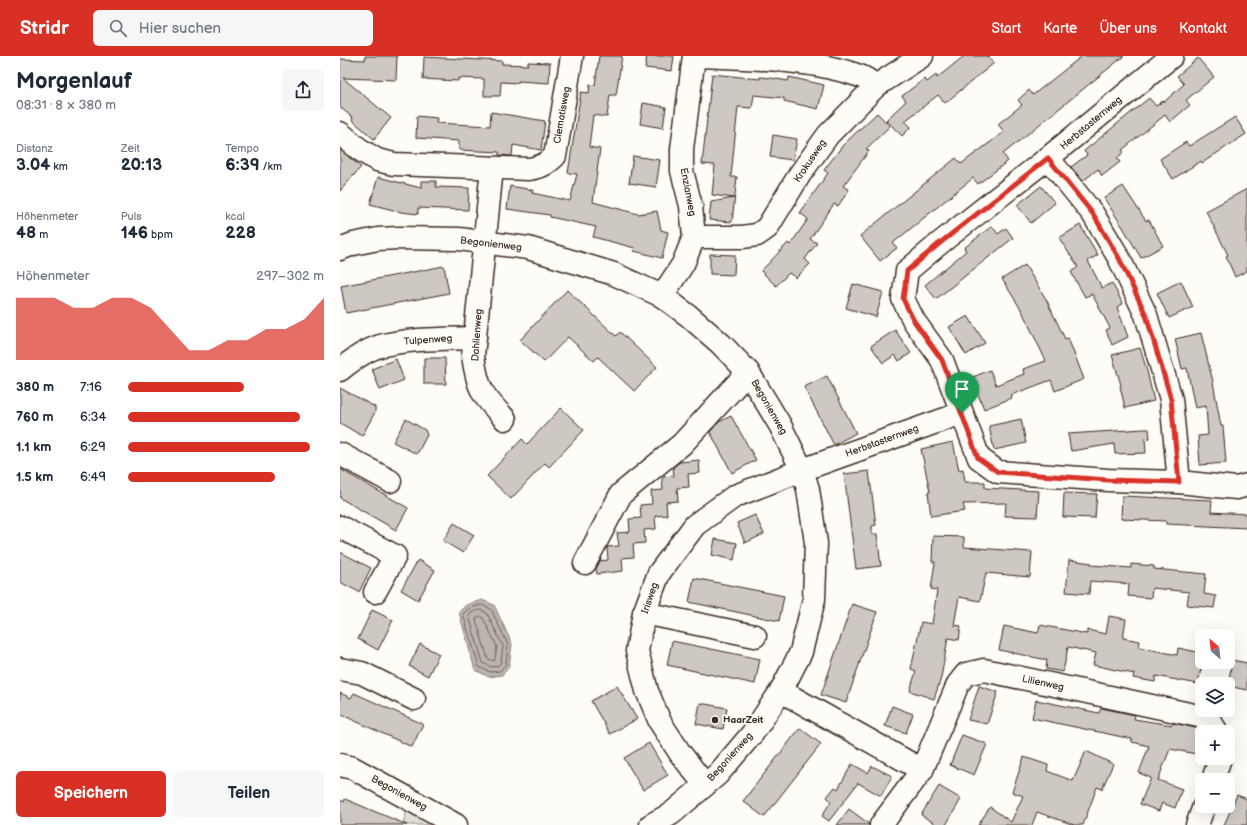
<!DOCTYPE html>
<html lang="de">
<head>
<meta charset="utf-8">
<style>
  body { margin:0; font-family:"Balsamiq Sans",sans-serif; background:#f6f6f7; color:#1f2937; height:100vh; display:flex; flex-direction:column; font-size:15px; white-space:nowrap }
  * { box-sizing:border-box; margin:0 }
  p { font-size:13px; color:#747a83 }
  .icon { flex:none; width:22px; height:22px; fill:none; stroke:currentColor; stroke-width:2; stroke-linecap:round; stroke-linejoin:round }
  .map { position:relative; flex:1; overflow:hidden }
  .details { display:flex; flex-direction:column; background:#fff; width:340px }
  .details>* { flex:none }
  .needle { width:26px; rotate:332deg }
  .buttons { position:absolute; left:855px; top:573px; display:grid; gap:8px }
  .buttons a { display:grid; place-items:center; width:40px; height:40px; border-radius:6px; background:#fff; box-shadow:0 4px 16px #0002; font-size:20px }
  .pin { position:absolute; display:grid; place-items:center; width:34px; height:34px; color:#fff; margin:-41px -17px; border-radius:50% 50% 50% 0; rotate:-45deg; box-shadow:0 0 4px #0007 }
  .pin .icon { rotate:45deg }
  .round { display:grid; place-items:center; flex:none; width:42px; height:42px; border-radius:6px; background:#f6f6f7 }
  .summary { display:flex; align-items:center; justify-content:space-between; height:68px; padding:0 16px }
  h1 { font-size:22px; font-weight:600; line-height:30px }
  .figures { display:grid; grid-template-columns:repeat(3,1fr); gap:6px; height:68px; padding:4px 16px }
  .figures div { display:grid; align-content:center }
  .figures b { font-size:17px; font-weight:600 }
  .figures small { font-size:11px; font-weight:400 }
  .figures p { font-size:11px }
  .chart { height:112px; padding:8px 16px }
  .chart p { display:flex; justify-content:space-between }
  .chart svg { width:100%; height:72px; margin-top:4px; fill:#d93025; opacity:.7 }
  .primary-button { display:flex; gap:8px; margin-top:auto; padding:8px 16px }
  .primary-button a { flex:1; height:46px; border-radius:6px; background:#d93025; color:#fff; font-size:16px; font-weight:600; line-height:46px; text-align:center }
  .primary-button a+a { background:#f6f6f7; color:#1f2937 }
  ul { padding:0 16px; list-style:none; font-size:13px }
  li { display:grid; grid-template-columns:64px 48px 1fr; align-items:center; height:30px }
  li i { height:10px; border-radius:5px; background:#d93025 }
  header { display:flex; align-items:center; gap:24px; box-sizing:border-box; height:56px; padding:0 20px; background:#d93025; color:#fff }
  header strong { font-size:19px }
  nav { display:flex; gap:22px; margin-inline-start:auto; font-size:14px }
  .search { width:280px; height:36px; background:#f6f6f7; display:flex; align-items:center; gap:10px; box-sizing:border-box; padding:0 14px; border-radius:6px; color:#747a83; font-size:15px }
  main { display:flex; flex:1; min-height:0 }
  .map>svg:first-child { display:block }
</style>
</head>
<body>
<header>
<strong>Stridr</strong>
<div class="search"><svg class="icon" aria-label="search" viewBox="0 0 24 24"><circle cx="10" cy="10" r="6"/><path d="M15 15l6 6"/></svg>Hier suchen</div>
<nav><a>Start</a><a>Karte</a><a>Über uns</a><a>Kontakt</a></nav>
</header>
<main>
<section class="details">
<div class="summary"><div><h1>Morgenlauf</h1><p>08:31 · 8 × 380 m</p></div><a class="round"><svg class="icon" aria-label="share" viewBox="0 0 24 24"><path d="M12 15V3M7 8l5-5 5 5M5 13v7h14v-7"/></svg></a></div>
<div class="figures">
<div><p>Distanz</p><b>3.04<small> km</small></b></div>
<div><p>Zeit</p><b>20:13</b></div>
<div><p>Tempo</p><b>6:39<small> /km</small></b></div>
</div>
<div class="figures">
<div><p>Höhenmeter</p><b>48<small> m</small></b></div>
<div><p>Puls</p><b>146<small> bpm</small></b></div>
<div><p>kcal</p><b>228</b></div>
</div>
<div class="chart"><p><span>Höhenmeter</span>297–302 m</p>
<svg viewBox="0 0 160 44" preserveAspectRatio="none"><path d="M0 44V6L10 6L20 6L30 12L40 12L50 6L60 6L70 12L80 25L90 38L100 38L110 32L120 32L130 25L140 25L150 19L160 6V44z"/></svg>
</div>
<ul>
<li><b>380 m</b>7:16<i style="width:59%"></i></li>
<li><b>760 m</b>6:34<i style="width:88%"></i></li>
<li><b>1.1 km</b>6:29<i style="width:93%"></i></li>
<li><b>1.5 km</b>6:49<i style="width:75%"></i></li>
</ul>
<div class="primary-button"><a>Speichern</a><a>Teilen</a></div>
</section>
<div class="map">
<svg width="907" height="769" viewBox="0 0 907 769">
  <rect width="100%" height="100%" fill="#fdfcf7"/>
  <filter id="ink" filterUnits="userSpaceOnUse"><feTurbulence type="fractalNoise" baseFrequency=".025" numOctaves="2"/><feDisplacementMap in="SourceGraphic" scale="8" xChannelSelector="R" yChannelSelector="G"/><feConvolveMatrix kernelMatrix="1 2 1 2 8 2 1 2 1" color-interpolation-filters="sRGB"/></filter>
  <g filter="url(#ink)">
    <path fill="#e1ded7" stroke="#8e847a" d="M71 744 116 769H62Z"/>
    <path fill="#bbb4ad" stroke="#887d74" d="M142 544 154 549 172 588 169 611 162 619 149 621 135 614 119 556 126 549Z"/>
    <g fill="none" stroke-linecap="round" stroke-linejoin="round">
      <g stroke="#6e6157" stroke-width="1">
        <path d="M142 549 151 553 168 589 166 608 160 615 150 616 139 611 123 558 128 553Z"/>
        <path d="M141 554 147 557 163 590 161 606 158 610 151 611 143 607 129 560 131 557Z"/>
        <path d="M141 560 143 562 157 590 155 603 154 605 148 603 136 564 137 562Z"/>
      </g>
    </g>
    <g fill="#cdc8c2" stroke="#3b2a1e">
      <path d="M25 0H57L56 24 3 22 51 62 34 83 12 64 13 62 0 51V3L25 4Z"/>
      <path d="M259 0H282L276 39H270L267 61 253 59 249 91 260 93 253 146 298 158 317 155 321 174 328 176 322 202 294 195 295 192 253 181 256 171 210 161V159L167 153 170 130 193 134 192 137 230 145 237 118 228 117 241 36 249 37 250 28 255 29Z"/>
      <path d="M307 0H334L332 15 305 12Z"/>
      <path d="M624 0H648L654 7 605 47 598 39 565 65 571 71 562 80 546 64 566 45 562 40 584 23 587 26 596 19 597 22Z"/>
      <path d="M742 0H784L663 98 668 105 638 128 633 122 553 187 557 192 540 205 520 180 616 102 621 108 664 76 658 68 682 49 678 44 689 34 693 39Z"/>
      <path d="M84 1 162 5V8L188 9V6L210 7 209 27 178 25V27L161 26 160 40H144V23L118 22V25L83 23Z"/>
      <path d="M858 2 874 21 846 44 850 49 830 66 825 59 782 94 784 96 777 102 780 106 762 120 758 113 743 125 731 111 747 99 744 95 809 42 816 50 823 45 824 46 844 28 837 20Z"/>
      <path d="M372 18 420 23V21L431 22 448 25 449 21 484 29 478 53 444 45V42L414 39 412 52 398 51 391 121H397L392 166 369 164 371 146 394 142 372 139 375 109 362 108Z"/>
      <path d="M303 47 326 51 323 72 300 68Z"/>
      <path d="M151 56 205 65 201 94 173 89 172 100 159 99V96L119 94V85L76 82 77 60 97 62 96 67 150 70Z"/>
      <path d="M537 57 550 70 526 93 529 95 503 130 509 134 498 150 494 148 470 183 477 187 465 203 470 208 456 222 449 217 436 230 421 215 448 187 450 189 468 163 460 157 488 117 484 114 503 89Z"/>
      <path d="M895 61 906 78 862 107 861 105 833 123 820 103 846 86 849 90Z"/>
      <path d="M433 79 457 83 453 104 430 101Z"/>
      <path d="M0 94 21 111 0 135Z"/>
      <path d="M293 100 320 104 316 131 289 127Z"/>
      <path d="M38 121 81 132V125H96V131L129 132 128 154 78 152V158L61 156 30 148Z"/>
      <path d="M701 130 715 147 691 167 677 149Z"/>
      <path d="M783 130 806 165 809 164 823 190 801 202 784 173 764 142Z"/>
      <path d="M907 133V215L895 221 886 200 888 199 866 155Z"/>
      <path d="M740 169 758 199 748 205 762 232 772 227 783 248 777 251 788 281 772 289 766 274 770 272 752 238 745 241 731 216 738 211 719 182Z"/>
      <path d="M652 170 658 178 666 172 673 182 596 243 585 229 626 195 624 192Z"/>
      <path d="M370 198 395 199 394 219 370 218Z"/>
      <path d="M685 209 706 243 725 283 728 282 744 323 715 335 711 324 671 339 672 342 644 353 633 326V321L650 314 656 329 684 318 683 313 706 305 682 255 662 223Z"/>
      <path d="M104 210 109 237 6 257 1 230Z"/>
      <path d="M841 225 853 251 829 262 817 237Z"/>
      <path d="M513 228 543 236 536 261 506 252Z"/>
      <path d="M227 234 276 280 280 276 317 311 294 335 258 301 254 305 228 281 204 306 180 284Z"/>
      <path d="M628 260 645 287 626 299 609 271Z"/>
      <path d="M555 274 571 297 559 305 555 299 543 307 531 290Z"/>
      <path d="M861 277 873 326 881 370H883L886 407 860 409 858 380 868 379 866 350 855 352 847 312 842 313 835 283Z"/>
      <path d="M800 292 807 315 814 345 785 352 780 330 781 329 772 299Z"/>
      <path d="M84 302H105L106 328H84Z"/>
      <path d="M56 303 64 324 40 334 32 313Z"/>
      <path d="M487 320 516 377 494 389 464 331Z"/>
      <path d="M0 332 35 351V356L22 380 0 367Z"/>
      <path d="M221 352 244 374 209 411 205 407 171 443 147 420 182 383 187 388Z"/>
      <path d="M391 360 416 404 392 417 370 376 379 366Z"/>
      <path d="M66 363 85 374 87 379 77 398 53 386Z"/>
      <path d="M681 363 686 387 654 394 649 370Z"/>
      <path d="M804 373H809L810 382 805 383 806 397 775 398 774 388 731 395 728 378Z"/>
      <path d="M613 386 619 414 623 413 625 426H645V432L699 435 697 461 665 460 666 447 623 448 625 455 591 460 588 436H590L581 393Z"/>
      <path d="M359 404 360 417 348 418 349 431 337 432 338 445 326 446 327 459 315 460 316 473 304 474 305 487 293 488 294 501 282 502 283 515 257 518 256 513 260 505 268 504 267 491 279 490 277 477 290 476 289 463 301 462 300 449 312 448 311 435 323 434 322 421 334 420 333 411 340 406Z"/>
      <path d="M0 413 68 452 56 474 0 442Z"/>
      <path d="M529 415 536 469 532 470V478H537L541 510 516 513 504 418Z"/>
      <path d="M724 437 757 438 755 462 723 461Z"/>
      <path d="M782 440 872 444 871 456 907 458V472L826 468V465L781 463Z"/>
      <path d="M415 459 424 478 405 487 397 467Z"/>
      <path d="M114 467 134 479 123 497 103 485Z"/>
      <path d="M593 480 624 481V491L692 496 690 521 646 517 640 545 619 541 614 569 621 570 619 584 608 582 601 622 594 643 570 635 576 615 571 613 581 566 592 568 597 534 591 533 595 506H592Z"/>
      <path d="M375 483 397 487 394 504 372 499Z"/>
      <path d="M0 496 31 512 19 536 0 526Z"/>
      <path d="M78 504 95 514 78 544 61 534Z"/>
      <path d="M729 504 752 507 751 509 791 512V508L814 510V513L866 518 864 538 876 540 874 552 847 549 849 536 812 532 811 542 788 540 789 528 750 525 749 538 726 536Z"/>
      <path d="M354 522 444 540 439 565 349 546Z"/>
      <path d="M512 548 537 556 506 647 481 639Z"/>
      <path d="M32 554 53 564 38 594 18 583Z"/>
      <path d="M769 560 786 563 783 582 800 585 799 591 837 599 838 592 862 597V608L858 628 816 620 815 626 793 622 794 618 753 609 756 597 728 591 723 616 706 613 707 604 659 594 664 570 698 577 700 569 747 578V574L766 578Z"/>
      <path d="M332 585 420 603 415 628 327 609Z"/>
      <path d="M80 588 99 598 88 620 69 610Z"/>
      <path d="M892 604 907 607V634L888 630Z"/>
      <path d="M277 630 297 663 270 678 251 645Z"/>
      <path d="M639 630 658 636 647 668 628 664Z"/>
      <path d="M0 637 11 642 14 637 83 668 72 691 0 658Z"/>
      <path d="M696 644 759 657 761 652 795 659 794 663 832 669 833 667 860 673 862 676V699L830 693 818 724 842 733 835 752 822 747 819 755 800 748 811 722 799 717 809 690 792 686V683L692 662Z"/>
      <path d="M360 647 387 652 383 673 356 668Z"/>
      <path d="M552 650 573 658 566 677 545 670Z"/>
      <path d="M460 672 481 688 424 761 403 745Z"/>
      <path d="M622 679 647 688 634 719 610 709Z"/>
      <path d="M309 687 328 719 303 734 284 702Z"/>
      <path d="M746 695 773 708 762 733 757 731 743 769H734L697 756 692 769H638L650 751 671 766 683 740 672 736 684 701 708 709 707 715 733 725Z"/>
      <path d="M512 708 528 717 532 710 552 720 541 740 518 727 489 765 482 760 491 745 487 741 495 731 498 733Z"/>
      <path d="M599 730 621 743 606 769H597L581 759Z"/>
      <path d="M897 739 907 743V769H884Z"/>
      <path d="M5 743 67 769H0V744L4 746Z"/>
      <path d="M509 753 529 768V769H497Z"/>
    </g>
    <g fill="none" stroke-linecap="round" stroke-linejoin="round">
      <g stroke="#3b2a1e" stroke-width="25">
        <g id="minor">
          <path d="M360 0C412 2 472 3 520 20 526 22 531 26 536 30"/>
          <path d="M832 0 708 102 600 187 567 215 563 243 574 265 602 304 639 402 658 416 768 424 839 426 886 431 897 432 907 429"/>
          <path d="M0 77 19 93 37 104 54 108 189 113C201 111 207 108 215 100L232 0"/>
          <path d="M708 102 753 158 779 202 806 259 831 343 839 426"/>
          <path d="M152 112 133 300C138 334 142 339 165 363"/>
          <path d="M354 181H402L417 179 427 172 460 118 488 79 536 30 582 0"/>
          <path d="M0 193 13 188 38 183 59 182 119 183 188 192 274 218 322 240 349 260 381 288 408 316 440 369 462 414 468 433 476 487 474 543 461 596 441 635 412 678 378 718 331 758 311 769"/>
          <path d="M322 240 343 208 354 181 351 150 342 115V93L354 0"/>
          <path d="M0 314C11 305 26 294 40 290 71 282 104 283 135 282"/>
          <path d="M0 398 50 425"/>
          <path d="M0 471 55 500 35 536"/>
          <path d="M245 507 281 438 342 388 408 316"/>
          <path d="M304 557 415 580"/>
          <path d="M0 613 22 617 74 643"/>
          <path d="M441 635 582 714"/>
          <path d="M0 709 13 712 116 769"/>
          <path d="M873 724 880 702"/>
          <path d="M365 729 340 697 320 666 307 635 297 595 304 557 319 517 355 469 395 440 462 414 622 357"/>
          <path d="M541 769 582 714 618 628 626 618 644 614 868 662 877 676"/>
          <path d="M857 769 864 750"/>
        </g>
      </g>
      <use href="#minor" stroke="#fdfcf7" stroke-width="22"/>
    </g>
  </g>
  <g fill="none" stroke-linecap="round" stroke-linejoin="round" filter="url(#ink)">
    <g stroke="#fff" stroke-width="8">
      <path id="route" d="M708 102 753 158 779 202 806 259 831 343 839 426 768 424 658 416 638 402 602 304 574 265 563 243 567 215 600 187Z"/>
    </g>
    <use href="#route" stroke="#d93025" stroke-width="5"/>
  </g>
  <circle fill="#3b2a1e" stroke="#fdfcf7" stroke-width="1.5" cx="375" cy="664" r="4"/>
  <g text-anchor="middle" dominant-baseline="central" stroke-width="3.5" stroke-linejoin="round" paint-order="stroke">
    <g font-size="10" fill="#3b2a1e" stroke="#fdfcf7">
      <text transform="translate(222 59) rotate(-80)">Clematisweg</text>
      <text transform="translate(751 67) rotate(-40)">Herbstasternweg</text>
      <text transform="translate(470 105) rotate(-56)">Krokusweg</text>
      <text transform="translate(348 136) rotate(79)">Enzianweg</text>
      <text transform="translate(151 188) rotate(7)">Begonienweg</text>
      <text transform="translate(137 279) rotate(-86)">Dahlienweg</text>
      <text transform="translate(88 284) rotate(-4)">Tulpenweg</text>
      <text transform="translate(429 351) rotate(60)">Begonienweg</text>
      <text transform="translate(542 385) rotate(-20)">Herbstasternweg</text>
      <text transform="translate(310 542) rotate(-71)">Irisweg</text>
      <text transform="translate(703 627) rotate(12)">Lilienweg</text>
      <text transform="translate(390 701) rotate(-48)">Begonienweg</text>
      <text transform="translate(59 737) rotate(29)">Begonienweg</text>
    </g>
    <g font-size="10" font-weight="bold" fill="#3b2a1e" stroke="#fdfcf7" text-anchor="start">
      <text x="383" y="664">HaarZeit</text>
    </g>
  </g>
</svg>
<div class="buttons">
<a><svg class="needle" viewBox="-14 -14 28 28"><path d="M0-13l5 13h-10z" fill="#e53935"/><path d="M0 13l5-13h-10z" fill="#747a83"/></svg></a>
<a><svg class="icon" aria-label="layers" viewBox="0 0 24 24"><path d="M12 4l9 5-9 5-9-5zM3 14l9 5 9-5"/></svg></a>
<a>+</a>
<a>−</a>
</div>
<div class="pin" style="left:622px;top:357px;background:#1e9e55"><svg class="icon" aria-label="arrive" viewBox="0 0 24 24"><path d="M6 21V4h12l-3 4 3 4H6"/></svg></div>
</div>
</main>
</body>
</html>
